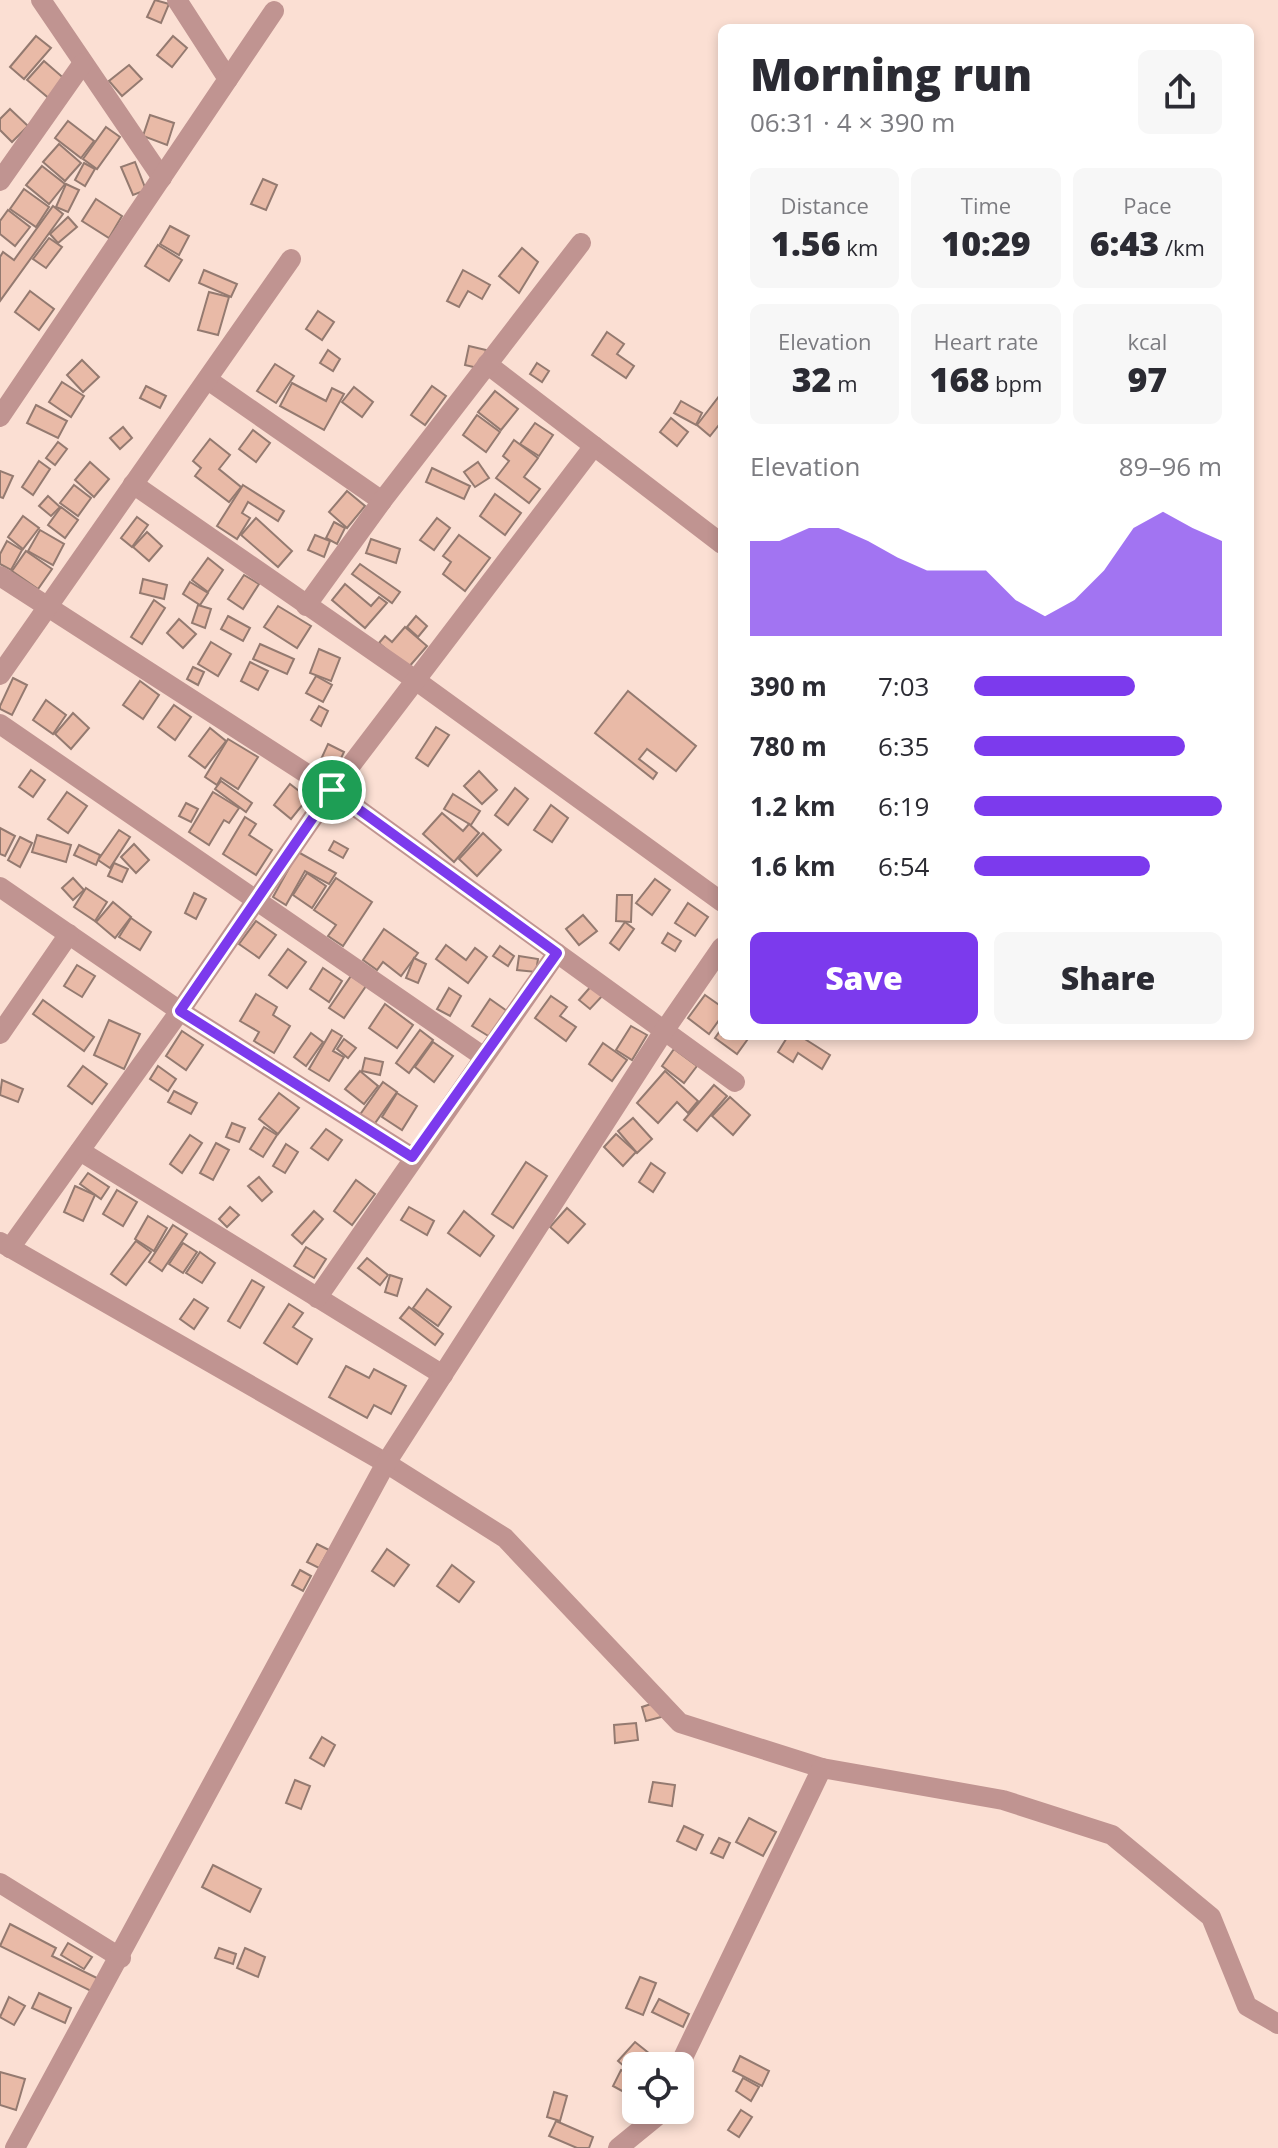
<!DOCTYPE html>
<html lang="en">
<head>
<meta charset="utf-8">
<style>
  body { margin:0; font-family:"Open Sans",sans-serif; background:#f7f7f7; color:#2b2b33; height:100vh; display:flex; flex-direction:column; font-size:30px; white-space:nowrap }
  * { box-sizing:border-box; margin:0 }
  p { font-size:26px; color:#7c7c81 }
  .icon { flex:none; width:44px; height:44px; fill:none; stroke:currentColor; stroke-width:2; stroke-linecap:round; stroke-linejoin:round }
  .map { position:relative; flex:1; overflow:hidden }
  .panel { position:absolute; left:718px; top:24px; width:536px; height:1016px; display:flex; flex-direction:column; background:#fff; border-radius:12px; box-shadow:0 4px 12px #0003 }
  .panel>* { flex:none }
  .buttons { position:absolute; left:622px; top:2052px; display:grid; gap:16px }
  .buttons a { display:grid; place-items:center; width:72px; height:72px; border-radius:12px; background:#fff; box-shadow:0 4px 12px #0003; font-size:40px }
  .pin { position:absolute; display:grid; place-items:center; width:68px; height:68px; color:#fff; margin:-34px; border:4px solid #fff; border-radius:50%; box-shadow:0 2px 8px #0007 }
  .round { display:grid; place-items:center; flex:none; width:84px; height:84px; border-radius:12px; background:#f7f7f7 }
  .head { display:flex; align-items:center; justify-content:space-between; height:136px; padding:0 32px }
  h1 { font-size:44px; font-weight:800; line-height:60px }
  .stats { display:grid; grid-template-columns:repeat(3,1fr); gap:12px; height:136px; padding:8px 32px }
  .stats div { display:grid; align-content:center; border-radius:12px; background:#f7f7f7; text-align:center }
  .stats b { font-size:34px; font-weight:800 }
  .stats small { font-size:22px; font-weight:400 }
  .stats p { font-size:22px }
  .chart { height:224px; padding:16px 32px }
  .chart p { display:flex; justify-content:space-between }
  .chart svg { width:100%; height:144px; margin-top:8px; fill:#7c3aed; opacity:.7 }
  .cta { display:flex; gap:16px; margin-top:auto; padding:16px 32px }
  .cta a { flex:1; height:92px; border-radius:12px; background:#7c3aed; color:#fff; font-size:32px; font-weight:800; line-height:92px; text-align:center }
  .cta a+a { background:#f7f7f7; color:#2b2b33 }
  ul { padding:0 32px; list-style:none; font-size:26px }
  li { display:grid; grid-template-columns:128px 96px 1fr; align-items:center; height:60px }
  li i { height:20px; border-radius:10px; background:#7c3aed }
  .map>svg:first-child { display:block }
</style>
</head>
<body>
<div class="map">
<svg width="1278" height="2148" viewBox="0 0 1278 2148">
  <rect width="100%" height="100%" fill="#fbdfd3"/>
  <g fill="#e9baa7" stroke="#947a70" stroke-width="2">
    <path d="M155 0 169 4 161 23 147 17Z"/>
    <path d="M36 36 51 48 24 79 10 67Z"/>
    <path d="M173 36 187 48 172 67 157 55Z"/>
    <path d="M44 61 67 81 51 100 27 80Z"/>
    <path d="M129 65 142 79 122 96 109 81Z"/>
    <path d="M10 109 28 126 12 142 0 130V119Z"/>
    <path d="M150 115 174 123 167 145 143 136Z"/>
    <path d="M68 121 94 141 81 158 55 138Z"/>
    <path d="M106 127 120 137 97 169 83 159Z"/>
    <path d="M59 144 81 163 65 181 43 162Z"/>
    <path d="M135 162 146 190 133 195 121 167Z"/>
    <path d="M84 163 95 169 85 186 75 180Z"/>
    <path d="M42 166 65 184 49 204 26 185Z"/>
    <path d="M263 179 277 185 266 210 251 204Z"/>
    <path d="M66 184 79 190 68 212 56 207Z"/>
    <path d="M24 189 49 207 36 227 10 209Z"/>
    <path d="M96 199 122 216 109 238 82 221Z"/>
    <path d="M53 206 63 214 0 301V257L3 252 14 260Z"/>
    <path d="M8 210 30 227 15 246 0 234V221Z"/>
    <path d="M68 217 77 227 58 243 50 234Z"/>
    <path d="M170 226 189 236 179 255 160 244Z"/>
    <path d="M49 238 62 247 46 268 33 259Z"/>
    <path d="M158 245 182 260 169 281 145 266Z"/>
    <path d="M522 248 538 262 519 293 499 276Z"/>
    <path d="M204 270 237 284 231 297 199 283Z"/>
    <path d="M463 270 490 285 482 299 468 291 459 307 447 301Z"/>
    <path d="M30 291 54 309 39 330 15 312Z"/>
    <path d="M209 292 229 297 218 335 198 330Z"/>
    <path d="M318 311 334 322 322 340 306 329Z"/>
    <path d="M607 332 624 344 617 354 634 366 626 378 592 355Z"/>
    <path d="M469 346 486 350 482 369 465 365Z"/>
    <path d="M328 350 340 359 333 371 320 363Z"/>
    <path d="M82 360 99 377 83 392 67 375Z"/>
    <path d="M537 363 549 371 542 382 530 374Z"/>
    <path d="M275 364 294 376 276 403 257 391Z"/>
    <path d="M62 382 84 396 71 417 49 402Z"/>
    <path d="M292 383 326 401 332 388 344 394 324 430 280 406Z"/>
    <path d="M146 386 166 396 160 408 140 398Z"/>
    <path d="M432 386 446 396 425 425 411 415Z"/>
    <path d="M354 387 373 402 362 417 342 402Z"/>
    <path d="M495 391 518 409 501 430 478 412Z"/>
    <path d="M720 395 722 421 710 436 697 425Z"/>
    <path d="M681 401 702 413 696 425 674 413Z"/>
    <path d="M36 405 67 421 58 438 27 423Z"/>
    <path d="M477 415 500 432 486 452 463 435Z"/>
    <path d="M671 418 688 432 677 446 660 432Z"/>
    <path d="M535 423 553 435 539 456 520 444Z"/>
    <path d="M123 427 132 438 120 449 110 438Z"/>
    <path d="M253 430 270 443 256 462 239 449Z"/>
    <path d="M210 439 230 455 219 469 241 487 229 502 195 476 201 468 193 461Z"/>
    <path d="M514 440 538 458 524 477 540 489 529 503 496 478 509 461 503 456Z"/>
    <path d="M58 442 67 449 55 465 46 458Z"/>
    <path d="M39 461 50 469 33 495 22 487Z"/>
    <path d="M90 462 109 479 94 497 75 480Z"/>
    <path d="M478 462 489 478 475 487 464 472Z"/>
    <path d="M432 468 470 486 464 499 426 482Z"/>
    <path d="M0 471 13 476 3 498 0 497Z"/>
    <path d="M74 485 91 498 78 516 60 503Z"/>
    <path d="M243 485 284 511 278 521 248 502 242 513 250 518 237 539 217 526Z"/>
    <path d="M347 491 365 506 347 528 329 512Z"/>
    <path d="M495 494 521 513 505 535 480 516Z"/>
    <path d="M48 496 60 507 51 516 39 506Z"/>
    <path d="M61 507 78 520 65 538 48 525Z"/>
    <path d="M23 516 39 528 23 549 8 537Z"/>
    <path d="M137 517 148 525 132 547 121 538Z"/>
    <path d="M256 518 292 551 278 567 241 535Z"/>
    <path d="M437 518 450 528 434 550 420 540Z"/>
    <path d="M334 522 345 528 337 544 326 538Z"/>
    <path d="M40 530 64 544 53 565 28 551Z"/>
    <path d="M147 532 162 546 149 561 133 547Z"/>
    <path d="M315 535 330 541 324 557 308 550Z"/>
    <path d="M459 535 490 558 465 591 443 574 451 562 443 556Z"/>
    <path d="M371 539 400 549 396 563 366 553Z"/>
    <path d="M7 541 22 550 11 570 0 564V554Z"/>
    <path d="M26 551 52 569 38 589 12 571Z"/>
    <path d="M208 558 223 570 208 592 192 580Z"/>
    <path d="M360 564 400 592 392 603 352 574Z"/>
    <path d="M244 575 259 584 243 609 228 599Z"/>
    <path d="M143 579 167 585 164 599 140 593Z"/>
    <path d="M190 582 208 593 200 605 183 594Z"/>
    <path d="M345 584 371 606 379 597 387 603 365 628 332 600Z"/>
    <path d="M154 600 165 608 142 644 131 637Z"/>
    <path d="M198 605 211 609 205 628 192 623Z"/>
    <path d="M278 606 311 626 297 648 264 627Z"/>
    <path d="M228 616 250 628 243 641 221 629Z"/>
    <path d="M416 616 427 626 418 637 407 627Z"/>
    <path d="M179 619 196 634 183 648 167 633Z"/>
    <path d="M405 627 427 646 408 668 379 643 385 636 392 642Z"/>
    <path d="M211 642 231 654 218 676 198 664Z"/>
    <path d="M260 644 294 659 287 674 253 659Z"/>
    <path d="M319 649 340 658 331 681 310 673Z"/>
    <path d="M250 662 268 671 258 690 241 681Z"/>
    <path d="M193 667 204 672 198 685 187 679Z"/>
    <path d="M316 676 332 685 323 702 306 693Z"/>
    <path d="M13 678 27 685 12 715 0 709V706Z"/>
    <path d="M140 681 159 695 143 719 123 705Z"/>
    <path d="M628 691 696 746 676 771 647 749 639 759 657 773 653 779 595 733Z"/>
    <path d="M46 700 66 715 53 734 33 720Z"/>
    <path d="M174 705 191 717 175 740 158 727Z"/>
    <path d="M319 706 328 711 321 726 311 720Z"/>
    <path d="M73 713 89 728 71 749 55 734Z"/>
    <path d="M436 727 449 735 428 766 416 758Z"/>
    <path d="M210 728 226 741 205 768 189 756Z"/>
    <path d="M228 739 258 757 238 789 221 778 217 785 205 777Z"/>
    <path d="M328 744 344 752 333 775 317 768Z"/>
    <path d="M31 770 45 780 33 797 19 787Z"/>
    <path d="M479 771 497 790 482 804 464 786Z"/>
    <path d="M221 781 252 803 246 812 215 789Z"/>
    <path d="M290 784 308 798 291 819 274 805Z"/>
    <path d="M515 788 528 799 508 825 495 815Z"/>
    <path d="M67 792 87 806 68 833 48 819Z"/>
    <path d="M213 792 239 808 229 823 224 820 209 845 189 832Z"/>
    <path d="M453 794 480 811 471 825 444 809Z"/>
    <path d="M186 803 198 809 191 822 179 816Z"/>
    <path d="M551 805 568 818 552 842 534 830Z"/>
    <path d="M442 813 463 831 469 824 479 833 454 862 423 834Z"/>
    <path d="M245 817 256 824 249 835 272 850 256 875 223 854Z"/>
    <path d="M0 828 15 836 5 856 0 854Z"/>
    <path d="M119 830 130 837 110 868 98 860Z"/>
    <path d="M483 833 501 850 477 876 459 859Z"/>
    <path d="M37 835 71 845 66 862 32 852Z"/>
    <path d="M20 837 32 843 20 867 8 860Z"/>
    <path d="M334 841 348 849 343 858 329 850Z"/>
    <path d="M134 844 149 860 136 873 121 857Z"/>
    <path d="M79 845 100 855 96 865 74 855Z"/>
    <path d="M298 852 336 873 329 884 305 871 286 905 273 897Z"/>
    <path d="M114 863 128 869 122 882 108 876Z"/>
    <path d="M307 873 326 886 312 908 293 895Z"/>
    <path d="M73 878 84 890 73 900 62 888Z"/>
    <path d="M336 878 372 902 343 946 328 936 336 925 314 910Z"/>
    <path d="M655 879 670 890 652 915 636 903Z"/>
    <path d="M86 888 107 902 95 921 74 907Z"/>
    <path d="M194 893 206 899 196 919 185 913Z"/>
    <path d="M617 895H632L631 922 616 921Z"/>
    <path d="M113 902 131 917 115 938 96 922Z"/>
    <path d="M688 903 708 917 695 936 675 923Z"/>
    <path d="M583 915 597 931 579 945 566 929Z"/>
    <path d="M131 918 151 932 140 950 119 937Z"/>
    <path d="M256 921 276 935 259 958 239 944Z"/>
    <path d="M625 922 634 929 619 950 610 943Z"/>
    <path d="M384 929 418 953 401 976 383 962 377 970 363 960Z"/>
    <path d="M668 933 681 941 675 951 662 943Z"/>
    <path d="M446 945 466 960 475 948 487 957 468 983 436 959Z"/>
    <path d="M500 946 514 956 508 966 493 956Z"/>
    <path d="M288 949 306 962 287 988 269 975Z"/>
    <path d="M519 956 538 959 536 972 517 970Z"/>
    <path d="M414 958 426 964 418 983 406 978Z"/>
    <path d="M77 965 95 976 82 997 64 986Z"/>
    <path d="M323 968 342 981 329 1002 310 989Z"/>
    <path d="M351 976 366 986 344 1018 329 1008Z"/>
    <path d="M593 984 604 994 590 1009 579 1000Z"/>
    <path d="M449 988 461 996 450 1016 437 1009Z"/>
    <path d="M256 994 277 1007 273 1015 290 1026 274 1053 254 1041 259 1032 240 1021Z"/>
    <path d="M705 995 722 1007V1016L709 1034 688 1018Z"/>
    <path d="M551 996 567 1007 560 1016 576 1027 566 1041 535 1018Z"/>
    <path d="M490 999 507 1011 490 1037 472 1026Z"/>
    <path d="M43 1000 94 1037 84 1051 33 1014Z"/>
    <path d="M385 1004 413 1025 397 1048 369 1028Z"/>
    <path d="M109 1020 140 1034 124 1069 94 1055Z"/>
    <path d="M631 1026 647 1035 632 1060 616 1050Z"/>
    <path d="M722 1028V1036H750L737 1054 715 1038Z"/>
    <path d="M332 1030 342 1036 333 1051 344 1057 329 1081 309 1069Z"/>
    <path d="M420 1030 433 1040 409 1073 396 1063Z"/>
    <path d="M182 1031 203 1045 186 1070 166 1056Z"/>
    <path d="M311 1033 323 1042 306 1066 294 1057Z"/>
    <path d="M788 1036H800L830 1055 822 1069 798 1053 793 1062 778 1052Z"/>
    <path d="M344 1039 356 1048 348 1058 337 1049Z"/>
    <path d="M433 1042 453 1056 434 1082 415 1067Z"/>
    <path d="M603 1043 627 1060 612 1081 589 1064Z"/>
    <path d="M674 1049 697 1066 684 1083 662 1066Z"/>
    <path d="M365 1058 383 1062 380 1075 362 1071Z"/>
    <path d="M83 1066 107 1084 92 1104 68 1086Z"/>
    <path d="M158 1066 176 1079 168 1091 150 1079Z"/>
    <path d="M360 1071 378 1086 364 1104 345 1089Z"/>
    <path d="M665 1071 698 1101 688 1113 677 1102 658 1123 637 1103Z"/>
    <path d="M2 1080 23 1089 18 1102 0 1095Z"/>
    <path d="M383 1082 397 1092 373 1126 359 1116Z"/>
    <path d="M714 1085 727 1096 697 1131 684 1120Z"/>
    <path d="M174 1091 197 1103 191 1114 168 1102Z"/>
    <path d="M279 1093 299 1108 278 1134 259 1119Z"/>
    <path d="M397 1093 417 1106 402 1130 382 1117Z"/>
    <path d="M730 1097 750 1115 733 1135 712 1116Z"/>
    <path d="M633 1118 652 1139 637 1153 618 1131Z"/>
    <path d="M232 1123 245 1128 239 1142 226 1137Z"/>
    <path d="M264 1127 277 1135 263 1157 250 1149Z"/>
    <path d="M326 1129 342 1140 328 1160 311 1148Z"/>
    <path d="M616 1134 636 1152 623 1166 604 1147Z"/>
    <path d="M190 1135 202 1143 182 1173 170 1164Z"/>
    <path d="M216 1143 229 1150 213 1180 200 1173Z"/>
    <path d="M286 1144 298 1152 285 1173 273 1166Z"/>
    <path d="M526 1162 547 1176 513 1228 492 1214Z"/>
    <path d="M651 1163 665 1173 653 1192 639 1182Z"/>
    <path d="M88 1173 109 1187 101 1199 80 1184Z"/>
    <path d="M259 1177 272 1192 262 1201 248 1186Z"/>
    <path d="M356 1180 375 1194 352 1225 334 1211Z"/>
    <path d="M75 1186 95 1195 83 1221 64 1212Z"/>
    <path d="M117 1190 137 1202 123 1226 103 1214Z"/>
    <path d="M230 1207 239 1215 227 1227 219 1219Z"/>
    <path d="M409 1207 434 1221 427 1235 401 1220Z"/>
    <path d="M567 1208 585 1224 568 1243 550 1227Z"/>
    <path d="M314 1211 323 1219 302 1244 292 1235Z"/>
    <path d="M464 1211 494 1236 480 1256 448 1233Z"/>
    <path d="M148 1216 167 1228 154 1251 135 1239Z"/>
    <path d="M173 1225 187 1234 162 1271 149 1262Z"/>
    <path d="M136 1241 151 1252 126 1285 111 1274Z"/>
    <path d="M183 1243 197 1252 183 1273 169 1264Z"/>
    <path d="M306 1247 326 1259 314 1278 294 1266Z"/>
    <path d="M200 1252 215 1263 202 1283 186 1273Z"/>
    <path d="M367 1258 388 1275 380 1285 358 1268Z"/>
    <path d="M390 1275 402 1279 397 1296 385 1292Z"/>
    <path d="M252 1280 264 1287 240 1328 228 1321Z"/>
    <path d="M427 1289 451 1307 438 1326 413 1308Z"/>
    <path d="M194 1299 208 1308 194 1329 180 1319Z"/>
    <path d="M289 1304 303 1313 293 1327 312 1339 297 1364 264 1343Z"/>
    <path d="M409 1307 443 1334 435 1345 400 1318Z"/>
    <path d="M346 1366 369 1378 374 1369 406 1386 391 1414 374 1405 367 1418 329 1397Z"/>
    <path d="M317 1544 329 1550 319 1568 307 1562Z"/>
    <path d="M387 1549 409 1565 394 1586 372 1571Z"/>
    <path d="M452 1565 474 1582 459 1602 437 1586Z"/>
    <path d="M300 1570 311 1576 303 1591 292 1585Z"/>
    <path d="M657 1702 661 1717 646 1721 642 1707Z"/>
    <path d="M636 1723 638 1740 615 1743 614 1725Z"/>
    <path d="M322 1737 335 1745 324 1766 310 1758Z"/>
    <path d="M295 1780 310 1786 301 1809 286 1803Z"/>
    <path d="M653 1782 675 1785 672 1806 649 1802Z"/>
    <path d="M749 1818 776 1832 763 1856 736 1842Z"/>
    <path d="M684 1826 703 1835 696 1850 677 1841Z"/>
    <path d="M719 1838 730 1843 723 1858 711 1853Z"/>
    <path d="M213 1865 261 1889 250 1912 202 1887Z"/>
    <path d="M10 1924 56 1948 52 1956 101 1980 95 1993 0 1946Z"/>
    <path d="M68 1943 92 1957 84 1969 61 1955Z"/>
    <path d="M219 1948 236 1954 233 1964 215 1958Z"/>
    <path d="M245 1948 265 1957 258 1977 237 1968Z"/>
    <path d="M640 1977 656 1983 643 2015 626 2008Z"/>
    <path d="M39 1993 71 2008 65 2023 32 2008Z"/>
    <path d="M9 1997 25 2006 14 2025 0 2017Z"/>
    <path d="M659 1999 689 2014 683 2027 652 2012Z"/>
    <path d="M635 2042 650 2054 636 2066 633 2074 618 2061Z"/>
    <path d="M740 2056 769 2071 762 2086 733 2071Z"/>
    <path d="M621 2070 636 2078 633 2097 613 2086Z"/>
    <path d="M0 2072 25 2079 16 2110 0 2105Z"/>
    <path d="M743 2078 759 2087 751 2101 736 2091Z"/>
    <path d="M554 2092 567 2096 560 2121 547 2117Z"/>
    <path d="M741 2110 752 2117 739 2137 728 2130Z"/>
    <path d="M556 2121 593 2137 589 2148H577L549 2136Z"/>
  </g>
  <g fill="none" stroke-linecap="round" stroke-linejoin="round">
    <g stroke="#c09491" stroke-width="20">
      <path d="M41 0 162 178"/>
      <path d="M177 0 228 79"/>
      <path d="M0 181 83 63"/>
      <path d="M487 364 722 544"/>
      <path d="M208 380 382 501"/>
      <path d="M0 417 274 11"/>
      <path d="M133 484 414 679 722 902"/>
      <path d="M0 576 332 790 735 1082"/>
      <path d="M306 606 382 501 581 243"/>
      <path d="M0 675 291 259"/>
      <path d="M0 724 484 1057"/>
      <path d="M0 887 180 1011 412 1157"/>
      <path d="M0 1034 69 934"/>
      <path d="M80 1151 443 1375"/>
      <path d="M0 1242 386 1463 505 1538 680 1723 822 1768 1003 1800 1112 1835 1211 1917 1247 2006 1278 2024"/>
      <path d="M10 1248 180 1011 332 790 594 446"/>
      <path d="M317 1298 557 953"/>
      <path d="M0 1883 121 1958"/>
      <path d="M679 2066 822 1768"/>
      <path d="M15 2148 386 1463 664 1031 722 947"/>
      <path d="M618 2148 656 2117 660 2110"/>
    </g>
  </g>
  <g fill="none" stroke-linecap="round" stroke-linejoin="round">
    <g stroke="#fff" stroke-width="16">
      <path id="route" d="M332 790 557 953 412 1157 180 1011Z"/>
    </g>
    <use href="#route" stroke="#7c3aed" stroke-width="10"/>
  </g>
</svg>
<div class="buttons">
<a><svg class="icon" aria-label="locate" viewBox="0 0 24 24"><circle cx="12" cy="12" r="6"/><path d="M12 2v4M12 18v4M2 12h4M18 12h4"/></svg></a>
</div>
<div class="pin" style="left:332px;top:790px;background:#1e9e55"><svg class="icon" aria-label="arrive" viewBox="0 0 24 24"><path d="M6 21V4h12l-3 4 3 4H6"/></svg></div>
<section class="panel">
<div class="head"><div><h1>Morning run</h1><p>06:31 · 4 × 390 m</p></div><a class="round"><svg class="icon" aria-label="share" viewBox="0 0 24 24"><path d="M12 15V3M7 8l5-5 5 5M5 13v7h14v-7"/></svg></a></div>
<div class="stats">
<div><p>Distance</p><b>1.56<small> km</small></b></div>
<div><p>Time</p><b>10:29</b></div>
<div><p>Pace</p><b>6:43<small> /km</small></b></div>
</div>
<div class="stats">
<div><p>Elevation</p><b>32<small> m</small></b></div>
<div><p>Heart rate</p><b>168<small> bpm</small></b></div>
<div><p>kcal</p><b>97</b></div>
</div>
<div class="chart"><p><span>Elevation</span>89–96 m</p>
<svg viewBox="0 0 160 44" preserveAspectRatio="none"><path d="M0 44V15L10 15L20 11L30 11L40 15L50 20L60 24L70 24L80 24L90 33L100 38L110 33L120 24L130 11L140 6L150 11L160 15V44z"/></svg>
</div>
<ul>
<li><b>390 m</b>7:03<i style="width:65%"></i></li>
<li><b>780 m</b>6:35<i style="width:85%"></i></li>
<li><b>1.2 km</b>6:19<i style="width:100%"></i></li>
<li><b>1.6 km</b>6:54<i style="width:71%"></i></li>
</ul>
<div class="cta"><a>Save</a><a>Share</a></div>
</section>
</div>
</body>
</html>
